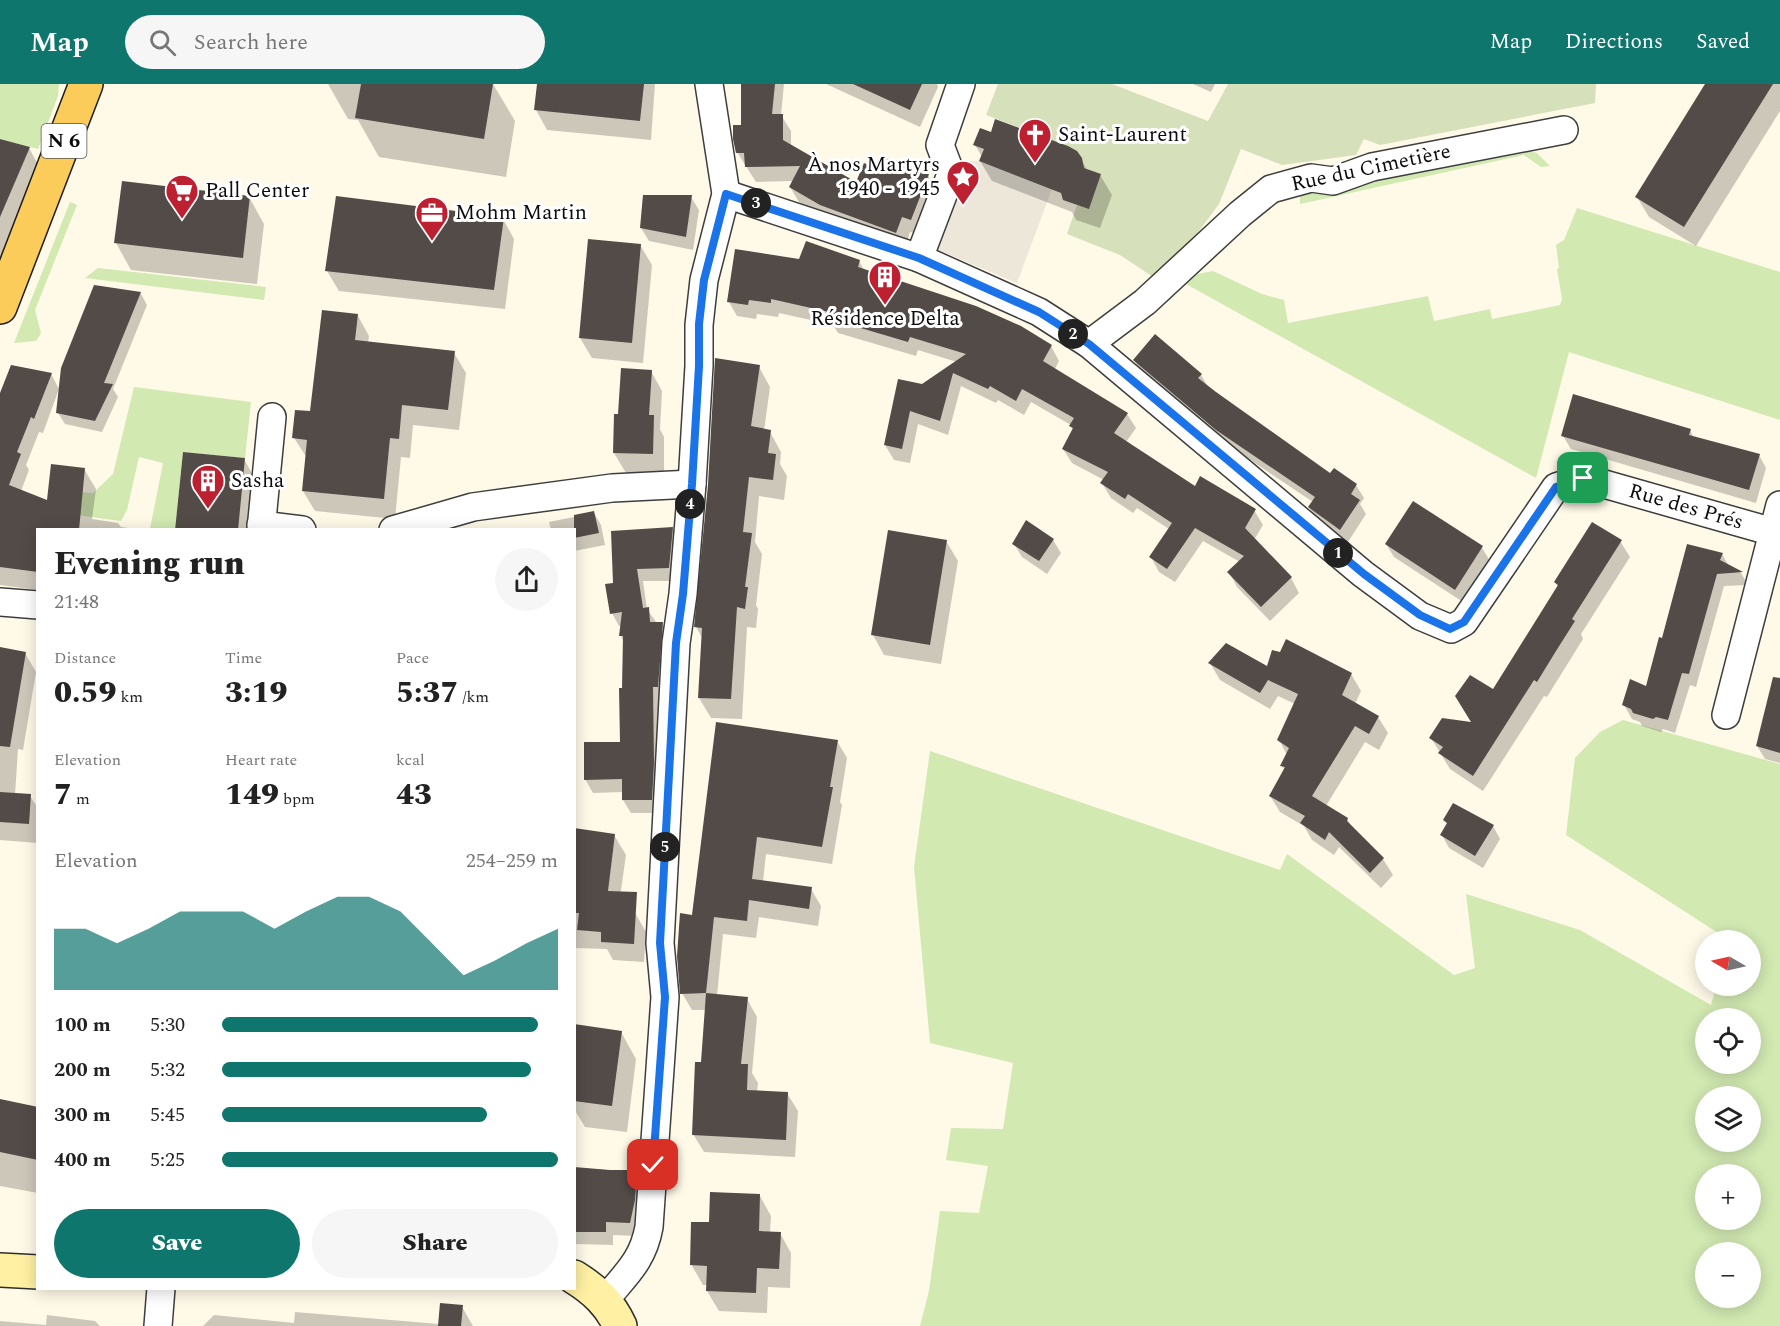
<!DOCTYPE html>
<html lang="en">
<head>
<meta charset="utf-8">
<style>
  body { margin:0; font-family:Spectral,serif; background:#f6f6f6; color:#222; height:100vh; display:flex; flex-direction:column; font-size:22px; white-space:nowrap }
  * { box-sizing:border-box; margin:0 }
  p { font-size:20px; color:#767676 }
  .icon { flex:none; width:33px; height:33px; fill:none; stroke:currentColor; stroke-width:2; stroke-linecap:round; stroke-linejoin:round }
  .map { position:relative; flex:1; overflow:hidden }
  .side { position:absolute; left:36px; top:444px; width:540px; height:762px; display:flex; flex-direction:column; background:#fff; border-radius:0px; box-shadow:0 3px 15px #0003 }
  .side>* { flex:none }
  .needle { width:39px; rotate:279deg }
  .tools { position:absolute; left:1695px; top:846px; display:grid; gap:12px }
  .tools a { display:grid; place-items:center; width:66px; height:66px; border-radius:50%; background:#fff; box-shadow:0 3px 15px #0003; font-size:30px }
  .pin { position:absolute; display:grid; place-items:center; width:51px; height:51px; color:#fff; margin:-26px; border-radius:12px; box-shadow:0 3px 9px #0006 }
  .km { position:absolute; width:30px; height:30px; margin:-15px; border-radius:50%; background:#222; color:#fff; font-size:16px; line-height:30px; text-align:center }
  .round { display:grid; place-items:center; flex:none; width:63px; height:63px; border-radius:32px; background:#f6f6f6 }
  .summary { display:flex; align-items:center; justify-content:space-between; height:102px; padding:0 18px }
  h1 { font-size:33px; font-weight:800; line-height:45px }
  .stats { display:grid; grid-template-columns:repeat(3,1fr); gap:9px; height:102px; padding:6px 18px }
  .stats div { display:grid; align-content:center }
  .stats b { font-size:30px; font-weight:800 }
  .stats small { font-size:16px; font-weight:400 }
  .stats p { font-size:16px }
  .chart { height:168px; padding:12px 18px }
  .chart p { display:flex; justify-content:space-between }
  .chart svg { width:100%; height:108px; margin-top:6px; fill:#0f766e; opacity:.7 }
  .action { display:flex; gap:12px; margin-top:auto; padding:12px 18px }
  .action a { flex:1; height:69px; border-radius:36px; background:#0f766e; color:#fff; font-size:24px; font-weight:800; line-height:69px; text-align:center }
  .action a+a { background:#f6f6f6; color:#222 }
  ul { padding:0 18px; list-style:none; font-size:20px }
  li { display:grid; grid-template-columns:96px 72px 1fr; align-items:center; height:45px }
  li i { height:15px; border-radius:8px; background:#0f766e }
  header { display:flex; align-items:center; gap:36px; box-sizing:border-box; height:84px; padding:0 30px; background:#0f766e; color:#fff }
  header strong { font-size:28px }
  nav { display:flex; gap:33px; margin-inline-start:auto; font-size:21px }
  .search { width:420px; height:54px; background:#f6f6f6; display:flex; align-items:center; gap:15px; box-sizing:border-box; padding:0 21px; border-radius:33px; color:#767676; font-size:22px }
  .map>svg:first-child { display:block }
</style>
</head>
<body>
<header>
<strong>Map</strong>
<div class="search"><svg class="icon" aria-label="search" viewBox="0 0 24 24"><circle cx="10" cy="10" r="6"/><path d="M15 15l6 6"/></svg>Search here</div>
<nav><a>Map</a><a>Directions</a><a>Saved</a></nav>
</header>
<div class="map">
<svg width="1780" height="1242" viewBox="0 0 1780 1242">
  <rect width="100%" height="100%" fill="#fff9e8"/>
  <g fill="#d2e9b2" fill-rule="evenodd">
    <path d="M0 0H59L58 12 38 65 0 55Z"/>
    <path d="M1524 66 1537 69 1550 82 1541 83 1524 71 1300 120V112L1357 99Z"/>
    <path d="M70 118 77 121 35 226 41 249 36 257 14 259Z"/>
    <path d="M1577 124 1780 188V336L1569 268 1536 394 1186 200 1198 190 1213 187 1262 210 1284 216 1288 239 1428 212 1434 237 1490 225 1492 235 1560 221 1562 215 1557 185 1559 184 1556 161 1564 156Z"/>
    <path d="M98 184 266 203 264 216 85 194Z"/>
    <path d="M134 303 251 318 245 374 183 368 175 445H150L163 379 139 373 127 426 121 437 48 427 50 406 93 409 113 390Z"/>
    <path d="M1623 636 1780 680V1242H920L929 1207 940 1127 979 1129 988 1082 946 1076 951 1044 1003 1045 1013 979 930 959 914 783 930 667 1280 786 1287 770 1454 891 1475 884 1466 810 1580 846 1711 921 1716 902H1750V856H1729L1566 751 1575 674 1600 648ZM1706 934H1750V980H1706ZM1706 1012H1750V1058H1706ZM1706 1090H1750V1136H1706ZM1706 1168H1750V1214H1706Z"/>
  </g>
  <path fill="#d6e0ba" d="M998 0H1112L1208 37 1228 0H1596L1595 19 1380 61 1364 55 1356 71 1282 81 1241 65 1219 120 1188 162 1153 193 1120 171 1067 150 1077 121 1089 124 1101 90 1084 84 1068 62 986 31Z"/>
  <path fill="#ede7d9" d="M963 77H979L1052 105 1017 199 924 160 951 90Z"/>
  <g fill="#0003">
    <path d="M328 0H493L515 37 506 93 379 73 358 36 348 35Z"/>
    <path d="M538 0H655L651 56 547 46 536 26Z"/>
    <path d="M742 0H784L781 31 791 47V63L857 101 877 86 928 91 936 106 920 151 910 148 905 164 830 136 799 118 790 103 793 97 756 98 737 68 742 42Z"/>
    <path d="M826 0H937L938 3 920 43Z"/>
    <path d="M1193 0H1215L1211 8Z"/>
    <path d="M1707 0H1780V27L1696 162 1649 133 1637 113Z"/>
    <path d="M0 56 29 64 39 82 0 189Z"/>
    <path d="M975 61 1081 75 1087 86 1100 91 1112 111 1100 144 1076 136 1072 128 992 97 980 77 982 73Z"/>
    <path d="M249 113 264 140 257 200 131 186 116 159Z"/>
    <path d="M691 113 699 126 693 166 649 157 641 144Z"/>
    <path d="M503 135 514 155 505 225 339 207 327 187Z"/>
    <path d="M640 161 652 181 643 279 592 274 580 254Z"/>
    <path d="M800 176 859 177 864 186 1051 262 1059 277 1055 285 1127 330 1136 344 1126 358 1195 404 1254 426 1263 441 1254 456 1291 494 1299 509 1270 537 1237 503 1229 488 1240 478 1203 457 1175 498 1159 488 1151 473 1169 445 1137 424 1133 429 1111 414 1102 399 1104 396 1072 379 1063 365 1073 346 1071 341 1031 318 1024 331 998 316 996 319 961 302 948 351 918 340 910 379 894 376 885 361 923 302 957 278 918 266 916 272 838 249 833 241 779 229 778 233 757 230 756 235 737 232 729 218Z"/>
    <path d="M95 203 141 210 147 221 113 305 118 313 102 348 65 340 58 329Z"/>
    <path d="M358 232 369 252 368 259 454 269 466 289 459 346 413 341 410 374 401 373 395 435 315 427 303 407 307 374 294 354 311 329Z"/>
    <path d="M1135 277 1201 291 1209 304 1331 392 1356 401 1364 414 1360 420 1366 430 1348 458 1317 436 1309 423 1313 418 1225 359 1142 290Z"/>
    <path d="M759 283 770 303 764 347 770 348 781 368 780 380 787 392 784 416 759 412 755 458 762 470 756 521 758 525 756 544 747 543 742 635 711 634 699 614 703 555 696 543Z"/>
    <path d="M651 287 662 307 660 345 664 353V390L626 389 614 369 619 332Z"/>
    <path d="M51 290 59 305 43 349 39 348 26 381 29 386 21 407 48 418 84 385 96 405 92 435 118 439 121 443 143 446H38V506L0 501V313Z"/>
    <path d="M1690 346 1694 354 1759 371 1766 384 1756 419 1571 365 1563 352Z"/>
    <path d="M244 375 255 395 250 446H176Z"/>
    <path d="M1413 419 1482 464 1490 477 1463 518 1394 473 1386 460Z"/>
    <path d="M594 429 601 441 605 461 574 467V446H551L549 438Z"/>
    <path d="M672 444 679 457 676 497H643L647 525 656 538 662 540 670 553 659 729H631L623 716V708L593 709 585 695 622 659 624 558 621 552 622 542H619L612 529 615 500Z"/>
    <path d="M1053 456 1061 469 1047 490 1022 473 1014 460Z"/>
    <path d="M946 457 958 477 941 580 884 571 873 551Z"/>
    <path d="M1620 457 1630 473 1581 550 1583 555 1547 613 1544 612 1483 707 1450 685 1431 654 1474 640 1559 504 1555 498Z"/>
    <path d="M1722 470 1729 482 1741 489 1748 501 1724 502 1696 603 1690 601 1675 649 1663 645 1661 648 1642 642 1640 638 1632 635 1624 621 1647 604 1663 555Z"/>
    <path d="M1286 557 1351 590 1361 607 1355 620 1378 633 1388 649 1379 666 1365 658 1326 722 1347 735 1353 745 1383 775 1393 791 1381 804 1339 763 1334 771 1312 756 1304 742 1280 728 1270 712 1285 686 1282 682 1287 671 1279 656 1295 620 1278 612 1270 625 1220 596 1210 579 1268 584 1281 570Z"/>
    <path d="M0 565 25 569 36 588 23 666 18 665 15 711 30 712 38 724V759L0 756Z"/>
    <path d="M1780 592V679L1765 675 1757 662 1776 610Z"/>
    <path d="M717 640 837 657 847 674 840 718 842 721 832 780 766 770 763 798 811 805 821 822 818 842 759 833 756 854 723 850 717 912 747 915 757 933 752 989 758 999 757 1008 787 1009 798 1027 795 1073 704 1068 693 1050 703 980 707 926H692L682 909Z"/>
    <path d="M1445 736 1493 742 1500 755 1483 784 1449 764 1442 751 1448 741Z"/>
    <path d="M614 751 626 771 620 813 574 807Z"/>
    <path d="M574 824 635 829 646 848 644 878 613 876 607 865 574 864Z"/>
    <path d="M574 942 621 948 636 975 627 1048 585 1043 574 1025Z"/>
    <path d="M0 1017 38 1025V1109L0 1102Z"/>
    <path d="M574 1084 636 1088 644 1101 637 1152 613 1151V1161L574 1160Z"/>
    <path d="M760 1112 771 1132 770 1149H780L791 1169 790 1204 768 1203 767 1229 719 1227 707 1207V1201H703L691 1180 710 1140Z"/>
    <path d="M462 1223 473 1242H203L214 1231 294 1239 295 1228 439 1240Z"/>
    <path d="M47 1231 95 1237 100 1242H0V1237L46 1241Z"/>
  </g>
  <g fill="#534b47">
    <path d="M361 0H493L484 55 355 34Z"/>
    <path d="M537 0H644L640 37 534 26Z"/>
    <path d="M741 0H775L772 30H783V56L856 98 864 79 876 84 881 72 929 90 911 136 902 133 896 149 820 121 789 103 800 82 745 83 744 69H736L733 55V41H741Z"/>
    <path d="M853 0H922L910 26Z"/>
    <path d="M1705 0H1773L1684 143 1635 113Z"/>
    <path d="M995 35 1068 62 1077 67 1082 74 1084 84 1101 90 1089 125 1063 116 1061 109 979 77 984 65 973 61 980 44 991 48Z"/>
    <path d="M0 55 30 63 0 133Z"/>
    <path d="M122 97 250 112 243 174 114 159Z"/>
    <path d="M643 111H692L686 153 640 144Z"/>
    <path d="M336 112 504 133 494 206 325 187Z"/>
    <path d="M588 155 641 160 632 259 579 254Z"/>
    <path d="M806 157 860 176 858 183 976 222 1021 242 1052 261 1043 277 1128 329 1114 349 1195 402 1200 392 1256 425 1245 444 1292 493 1261 523 1227 488 1244 472 1195 444 1167 485 1149 473 1172 439 1128 410 1125 415 1100 399 1108 388 1062 365 1073 344 1069 342 1074 334 1022 305 1016 317 990 302 988 305 953 289 940 337 910 327 902 365 884 361 898 295 922 300 966 270 910 253 908 258 827 234 829 228 771 215V219L749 216 748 221 727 218 735 165 799 175Z"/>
    <path d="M94 201 141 208 104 299 113 300 95 337 56 329 61 284Z"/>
    <path d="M322 226 358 230 355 256 455 267 448 326 402 321 399 355 390 354 384 415 302 407 307 356 292 354 295 326 310 327Z"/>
    <path d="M1155 250 1202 290 1198 294 1216 308 1330 389 1334 384 1357 400 1351 410 1360 416 1340 446 1308 423 1315 413 1216 346 1133 276Z"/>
    <path d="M715 274 760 281 751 342 771 346 768 369 776 370 773 396 749 393 743 448 752 449 745 503H748L745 525 737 523 731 615 698 614 702 544 694 543 708 401Z"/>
    <path d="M11 281 52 289 34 335 31 333 17 368 21 370 9 401 47 416 51 380 85 384 79 446H38V488L0 483V309Z"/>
    <path d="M621 284 652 286 649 331H654L653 370 613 369 614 330H618Z"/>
    <path d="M1573 310 1691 345 1689 351 1760 370 1749 406 1561 352Z"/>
    <path d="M183 368 245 374 238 446H175Z"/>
    <path d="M1413 417 1483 462 1455 506 1385 460Z"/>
    <path d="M594 427 599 449 574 454V431Z"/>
    <path d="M1026 436 1054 455 1039 477 1012 460Z"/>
    <path d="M1592 438 1622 456 1572 535 1575 537 1556 567 1537 598 1534 596 1473 692 1438 669 1443 663 1429 654 1442 634 1471 638 1455 612 1470 591 1493 605 1558 501 1554 498Z"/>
    <path d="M673 443 669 484 637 485 643 524 649 523 650 538H663L658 603H653L654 679 652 716H622V695L584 696V658H620L619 604H622L623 552H619L622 528 610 530 605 500 613 499 611 447Z"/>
    <path d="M888 446 947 456 930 561 871 551Z"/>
    <path d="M1687 460 1723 469 1720 476 1743 488 1717 490 1689 590 1682 589 1668 636 1656 633 1653 635 1633 629 1631 625 1622 621 1630 595 1646 602 1659 553 1662 554Z"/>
    <path d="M1286 555 1352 589 1342 611 1379 632 1369 650 1355 642 1312 712 1348 734 1347 737 1384 774 1370 789 1329 748 1325 756 1300 739 1305 732 1269 712 1285 683 1280 682 1289 664 1277 656 1298 610 1268 596 1260 609 1208 579 1226 559 1267 582 1272 566 1280 568Z"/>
    <path d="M0 563 26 568 10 663 0 662Z"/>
    <path d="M1773 593 1780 594V669L1756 662Z"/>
    <path d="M716 638 838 656 830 703H833L822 763 757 753 752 795 812 803 809 825 749 816 747 837 714 833 706 909 680 910 677 872 680 829 692 831Z"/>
    <path d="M0 708 31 710 29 740 0 738Z"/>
    <path d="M1453 719 1494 741 1475 772 1440 751 1447 739 1443 736Z"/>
    <path d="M574 744 615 750 608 807 637 808 634 860 601 858V848L577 846 579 829H574Z"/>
    <path d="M706 909 748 913 741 980H748L747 1006 788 1008 786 1056 692 1051 695 978H701Z"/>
    <path d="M574 940 622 947 612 1022 574 1017Z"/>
    <path d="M0 1015 38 1023V1076L0 1068Z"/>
    <path d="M574 1083 610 1086H637L635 1116 630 1139 606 1138V1148H574Z"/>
    <path d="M710 1108 760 1110 759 1147 781 1148 779 1185 757 1184 756 1209 706 1207 707 1182 690 1181 691 1138H709Z"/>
    <path d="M440 1219 463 1221 461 1242H438Z"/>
  </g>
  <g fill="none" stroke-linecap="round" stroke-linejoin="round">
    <g stroke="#3e3e3e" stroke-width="30">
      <g id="street">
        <path d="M726 110 919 174 1039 228 1089 260 1363 490 1420 532 1451 545 1464 538 1556 403 1583 394 1773 448"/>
        <path d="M919 174 951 90 940 61 961 0"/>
        <path d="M1089 260 1145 218 1240 130 1271 105 1311 94 1333 97 1372 83 1564 46"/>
        <path d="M261 441 302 446"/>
        <path d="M261 446 272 333"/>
        <path d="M393 446 473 423 612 404 692 400"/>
        <path d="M0 518 38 521"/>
        <path d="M1726 631 1780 421"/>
        <path d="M605 1216C625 1191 643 1177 649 1143L665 913 660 859 676 559 683 510 692 400 699 282V241L704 196 726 110 709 0"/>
        <path d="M158 1242 161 1204"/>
      </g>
    </g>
    <g stroke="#2d2d2d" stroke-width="36">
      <g id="secondary">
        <path d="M0 1186 38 1188"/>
        <path d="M574 1193C595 1206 610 1220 620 1242"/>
      </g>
    </g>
    <g stroke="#1c1c1c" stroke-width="36">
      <path id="primary" d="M0 223 86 0"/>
    </g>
    <use href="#street" stroke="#fff" stroke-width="27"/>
    <use href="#secondary" stroke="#fff0a3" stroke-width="33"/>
    <use href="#primary" stroke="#fccc5b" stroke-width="33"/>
  </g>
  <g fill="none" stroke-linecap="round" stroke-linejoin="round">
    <g stroke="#fff" stroke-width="12">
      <path id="route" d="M653 1081 665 913 660 859 676 559 683 510 692 400 699 282V240L704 196 726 110 919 174 1039 228 1089 260 1364 490 1420 531 1450 545 1464 538 1556 403 1583 394"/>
    </g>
    <use href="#route" stroke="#1a73e8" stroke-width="8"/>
  </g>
  <defs>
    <g id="church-pin" transform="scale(1.725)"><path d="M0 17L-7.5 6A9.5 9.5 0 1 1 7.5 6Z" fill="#bd2030" stroke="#fff"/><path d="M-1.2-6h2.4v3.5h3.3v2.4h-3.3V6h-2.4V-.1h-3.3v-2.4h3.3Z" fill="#fff"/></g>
    <g id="sight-pin" transform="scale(1.725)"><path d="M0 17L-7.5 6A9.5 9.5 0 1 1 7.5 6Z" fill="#bd2030" stroke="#fff"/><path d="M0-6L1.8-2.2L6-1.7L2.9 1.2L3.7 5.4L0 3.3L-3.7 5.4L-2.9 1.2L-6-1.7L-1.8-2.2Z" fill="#fff"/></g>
    <g id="supermarket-pin" transform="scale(1.725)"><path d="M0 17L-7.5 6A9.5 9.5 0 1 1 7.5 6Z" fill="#bd2030" stroke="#fff"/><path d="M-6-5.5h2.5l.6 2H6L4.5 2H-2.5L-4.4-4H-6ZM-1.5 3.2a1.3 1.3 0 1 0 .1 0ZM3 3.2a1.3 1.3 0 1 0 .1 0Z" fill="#fff"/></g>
    <g id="office-pin" transform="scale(1.725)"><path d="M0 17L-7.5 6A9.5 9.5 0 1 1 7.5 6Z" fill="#bd2030" stroke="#fff"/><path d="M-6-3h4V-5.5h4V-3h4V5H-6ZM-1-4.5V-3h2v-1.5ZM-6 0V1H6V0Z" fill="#fff"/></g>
    <g id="building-pin" transform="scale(1.725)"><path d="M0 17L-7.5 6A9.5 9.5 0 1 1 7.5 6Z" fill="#bd2030" stroke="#fff"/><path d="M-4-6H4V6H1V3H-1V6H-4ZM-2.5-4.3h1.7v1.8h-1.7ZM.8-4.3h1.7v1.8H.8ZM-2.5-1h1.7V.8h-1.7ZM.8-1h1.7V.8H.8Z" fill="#fff"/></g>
  </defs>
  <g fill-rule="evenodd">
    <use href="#church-pin" x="1035" y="51"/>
    <use href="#sight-pin" x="963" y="93"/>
    <use href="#supermarket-pin" x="182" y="107"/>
    <use href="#office-pin" x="432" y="129"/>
    <use href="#building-pin" x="885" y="193"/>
    <use href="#building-pin" x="208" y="397"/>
  </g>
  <g text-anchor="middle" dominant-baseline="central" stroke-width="6" stroke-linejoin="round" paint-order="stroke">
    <rect fill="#fff" stroke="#545454" stroke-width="1.5" x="41.5" y="40" width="45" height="34" rx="4.5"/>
    <g font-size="20" font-weight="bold" fill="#0b0b0b">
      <text x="64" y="57">N 6</text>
    </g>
    <g font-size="21" fill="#0b0b0b" stroke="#fff" text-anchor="start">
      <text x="1058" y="51">Saint-Laurent</text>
      <text x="940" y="81" text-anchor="end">À nos Martyrs<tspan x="940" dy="24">1940 - 1945</tspan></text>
      <text x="205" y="107">Pall Center</text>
      <text x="455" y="129">Mohm Martin</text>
      <text x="885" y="235" text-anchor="middle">Résidence Delta</text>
      <text x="231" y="397">Sasha</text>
    </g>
    <g font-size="21" fill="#0b0b0b" stroke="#fff">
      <text transform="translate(1371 84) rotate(-12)">Rue du Cimetière</text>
      <text transform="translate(1686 423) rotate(16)">Rue des Prés</text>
    </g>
  </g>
</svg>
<div class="tools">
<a><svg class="needle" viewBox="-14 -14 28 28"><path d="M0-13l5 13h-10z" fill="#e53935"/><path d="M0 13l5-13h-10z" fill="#767676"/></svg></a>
<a><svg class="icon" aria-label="locate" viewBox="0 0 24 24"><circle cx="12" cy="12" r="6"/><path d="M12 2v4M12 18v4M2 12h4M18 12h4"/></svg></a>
<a><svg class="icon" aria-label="layers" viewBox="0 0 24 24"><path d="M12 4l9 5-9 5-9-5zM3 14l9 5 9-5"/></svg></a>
<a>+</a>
<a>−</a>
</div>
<div class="pin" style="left:1583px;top:394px;background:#1e9e55"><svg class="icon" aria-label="arrive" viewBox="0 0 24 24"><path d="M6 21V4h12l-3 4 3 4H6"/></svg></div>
<div class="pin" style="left:653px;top:1081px;background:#d93025"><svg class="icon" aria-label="check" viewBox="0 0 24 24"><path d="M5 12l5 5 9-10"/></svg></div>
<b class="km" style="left:1338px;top:469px">1</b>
<b class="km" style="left:1073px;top:250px">2</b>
<b class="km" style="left:756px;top:119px">3</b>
<b class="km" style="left:690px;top:420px">4</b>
<b class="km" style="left:665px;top:763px">5</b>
<section class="side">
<div class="summary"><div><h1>Evening run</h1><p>21:48</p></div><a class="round"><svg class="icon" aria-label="share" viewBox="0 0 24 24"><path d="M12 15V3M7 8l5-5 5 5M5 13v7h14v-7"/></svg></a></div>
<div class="stats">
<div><p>Distance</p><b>0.59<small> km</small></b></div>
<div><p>Time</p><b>3:19</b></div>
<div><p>Pace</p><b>5:37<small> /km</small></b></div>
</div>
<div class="stats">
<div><p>Elevation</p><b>7<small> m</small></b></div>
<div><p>Heart rate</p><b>149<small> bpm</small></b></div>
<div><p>kcal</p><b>43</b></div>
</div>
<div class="chart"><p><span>Elevation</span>254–259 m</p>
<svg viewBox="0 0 160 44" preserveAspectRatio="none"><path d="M0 44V19L10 19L20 25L30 19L40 12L50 12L60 12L70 19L80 12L90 6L100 6L110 12L120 25L130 38L140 32L150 25L160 19V44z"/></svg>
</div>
<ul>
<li><b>100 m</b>5:30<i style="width:94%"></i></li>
<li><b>200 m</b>5:32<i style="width:92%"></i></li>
<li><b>300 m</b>5:45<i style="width:79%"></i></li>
<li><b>400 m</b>5:25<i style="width:100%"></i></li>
</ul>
<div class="action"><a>Save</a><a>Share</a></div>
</section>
</div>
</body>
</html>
